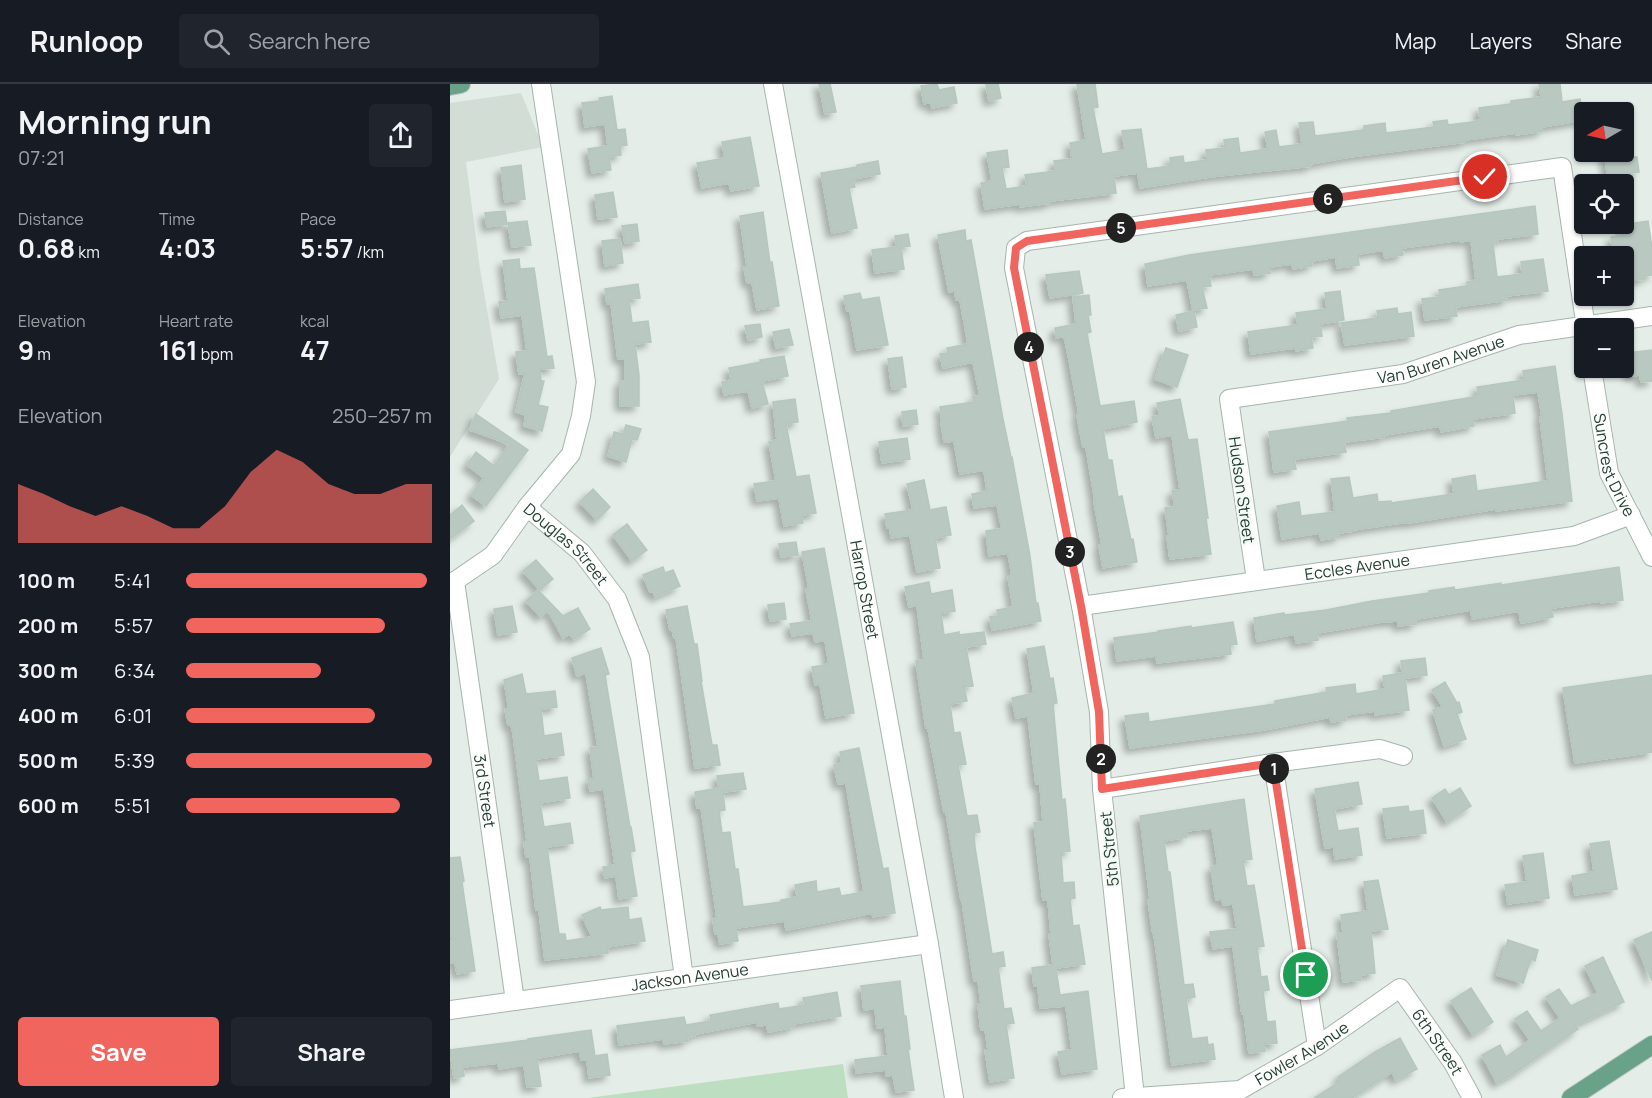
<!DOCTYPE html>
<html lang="en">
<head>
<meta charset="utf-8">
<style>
  body { margin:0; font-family:Manrope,sans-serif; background:#20242c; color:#f1f3f6; height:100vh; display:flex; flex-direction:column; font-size:22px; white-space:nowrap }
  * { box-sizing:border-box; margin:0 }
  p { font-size:20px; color:#9ea1a6 }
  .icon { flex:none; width:33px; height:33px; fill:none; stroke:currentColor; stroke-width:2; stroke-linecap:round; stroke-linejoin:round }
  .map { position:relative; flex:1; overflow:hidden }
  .sheet { display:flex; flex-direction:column; background:#171b24; width:450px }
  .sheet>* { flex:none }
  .needle { width:39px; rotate:261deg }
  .controls { position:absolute; left:1124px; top:18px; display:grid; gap:12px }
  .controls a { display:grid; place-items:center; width:60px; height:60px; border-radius:6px; background:#171b24; box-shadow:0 2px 4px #0004; font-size:30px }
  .pin { position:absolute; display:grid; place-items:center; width:51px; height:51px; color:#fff; margin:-26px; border:3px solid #fff; border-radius:50%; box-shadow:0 2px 6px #0007 }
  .km { position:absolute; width:30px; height:30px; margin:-15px; border-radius:50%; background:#222; color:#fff; font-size:16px; line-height:30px; text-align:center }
  .round { display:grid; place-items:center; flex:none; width:63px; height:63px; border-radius:6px; background:#20242c }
  .headline { display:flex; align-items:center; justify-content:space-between; height:102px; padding:0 18px }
  h1 { font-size:33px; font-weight:700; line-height:45px }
  .stats { display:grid; grid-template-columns:repeat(3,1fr); gap:9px; height:102px; padding:6px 18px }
  .stats div { display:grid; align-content:center }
  .stats b { font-size:26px; font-weight:700 }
  .stats small { font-size:16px; font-weight:400 }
  .stats p { font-size:16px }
  .chart { height:168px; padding:12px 18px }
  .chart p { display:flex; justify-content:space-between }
  .chart svg { width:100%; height:108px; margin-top:6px; fill:#f0665f; opacity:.7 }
  .cta { display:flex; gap:12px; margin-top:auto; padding:12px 18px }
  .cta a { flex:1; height:69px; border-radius:6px; background:#f0665f; color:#fff; font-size:24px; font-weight:700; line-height:69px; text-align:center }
  .cta a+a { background:#20242c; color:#f1f3f6 }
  ul { padding:0 18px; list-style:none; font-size:20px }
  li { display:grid; grid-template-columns:96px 72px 1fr; align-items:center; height:45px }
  li i { height:15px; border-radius:8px; background:#f0665f }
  header { display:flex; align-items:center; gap:36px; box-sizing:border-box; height:84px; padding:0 30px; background:#171b24; border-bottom:2px solid #363941 }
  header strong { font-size:28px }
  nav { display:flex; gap:33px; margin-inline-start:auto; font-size:21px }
  .search { width:420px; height:54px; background:#20242c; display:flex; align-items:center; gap:15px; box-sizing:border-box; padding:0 21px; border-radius:6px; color:#9ea1a6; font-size:22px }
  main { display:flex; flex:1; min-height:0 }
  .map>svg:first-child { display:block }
</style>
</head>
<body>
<header>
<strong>Runloop</strong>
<div class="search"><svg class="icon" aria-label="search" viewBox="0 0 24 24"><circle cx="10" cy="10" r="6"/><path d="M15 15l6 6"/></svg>Search here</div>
<nav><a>Map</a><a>Layers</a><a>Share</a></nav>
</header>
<main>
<section class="sheet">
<div class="headline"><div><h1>Morning run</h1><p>07:21</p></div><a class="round"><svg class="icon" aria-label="share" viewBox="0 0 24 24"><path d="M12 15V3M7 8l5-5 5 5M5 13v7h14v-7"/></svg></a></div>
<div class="stats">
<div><p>Distance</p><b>0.68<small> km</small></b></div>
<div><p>Time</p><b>4:03</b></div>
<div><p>Pace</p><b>5:57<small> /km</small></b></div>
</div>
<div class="stats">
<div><p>Elevation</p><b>9<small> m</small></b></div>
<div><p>Heart rate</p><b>161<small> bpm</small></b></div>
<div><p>kcal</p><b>47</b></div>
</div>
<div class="chart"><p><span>Elevation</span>250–257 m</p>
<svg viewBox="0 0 160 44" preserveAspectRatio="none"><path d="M0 44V20L10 24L20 29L30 33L40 29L50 33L60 38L70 38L80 29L90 15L100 6L110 11L120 20L130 24L140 24L150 20L160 20V44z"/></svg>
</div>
<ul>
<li><b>100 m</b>5:41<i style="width:98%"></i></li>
<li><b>200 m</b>5:57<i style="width:81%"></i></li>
<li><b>300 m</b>6:34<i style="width:55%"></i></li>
<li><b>400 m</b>6:01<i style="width:77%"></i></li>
<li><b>500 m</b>5:39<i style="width:100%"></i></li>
<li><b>600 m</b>5:51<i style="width:87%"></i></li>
</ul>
<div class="cta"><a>Save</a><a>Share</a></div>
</section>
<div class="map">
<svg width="1202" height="1014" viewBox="0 0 1202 1014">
  <defs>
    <filter id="shadow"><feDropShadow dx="-5" dy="5" stdDeviation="3" flood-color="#0004"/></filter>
  </defs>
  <rect width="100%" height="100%" fill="#e4ede7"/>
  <path fill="#d2ddd6" d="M71 9 93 63 16 78 30 185 49 295 0 373V19Z"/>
  <path fill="#bddec0" d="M393 980 398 1014H138Z"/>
  <g fill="#b9c8c0" stroke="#b6c7bd" stroke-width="1.5" filter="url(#shadow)">
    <path d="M369 0H380L386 28 375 30Z"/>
    <path d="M487 0 489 6 504 3 507 19 482 24 480 18 474 20 471 2Z"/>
    <path d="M536 0H548L551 14 539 17Z"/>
    <path d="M627 0H645L648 23 643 24 652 70 675 66 672 47 691 45 697 85 721 82 720 74 733 72 734 79 757 76 756 66 775 64 774 56 788 54 790 69 818 65 815 48 826 46 829 63 852 60 849 39 863 38 865 52 914 46V42L935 39 936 49 984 43 983 38 997 36 998 41 1022 38 1030 36 1029 24 1061 20V17L1091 13 1089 0H1110L1112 18 1130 15 1134 36 1092 43V47L1066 51V49L1015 56V58L899 73 860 80 861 82 759 93 690 104 688 89 664 92 666 109 600 117V119L570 123V120L535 125 531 99 542 97 537 69 557 66 559 83 552 84 556 105 577 102 575 91 606 87 604 77 622 75 620 59 636 56Z"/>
    <path d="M162 12 167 46 175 45 177 61 170 62 171 71 159 73 161 86 142 89 138 65 158 62 155 40 135 43 132 19 150 17 149 14Z"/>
    <path d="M300 53 309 102 281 107 279 99 252 104 247 79 275 74 272 58Z"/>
    <path d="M1154 68H1180L1181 73H1187L1189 88 1180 89 1182 100H1159Z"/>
    <path d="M428 77 430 90 403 95 405 103 399 104 407 144 382 149 371 89 407 83V81Z"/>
    <path d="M71 81 75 115 55 118 51 84Z"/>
    <path d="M163 108 167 133 148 135 145 111Z"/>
    <path d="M1085 122 1088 150 1048 155V158L1043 159 1047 193 1072 190 1071 178 1093 175 1098 207 1056 212 1057 216 1005 223 1007 232 975 236 972 215 990 213 989 206 1017 202V198L1026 196 1021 156 1010 158V156L952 164 953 171 935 174 933 166 908 170 909 181 887 184 886 173 861 177 862 182 843 185 842 180 819 183 820 189 804 191 803 185 759 191 761 202 752 203 757 224 743 226 737 196 698 202 695 180 739 171Z"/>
    <path d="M55 127 57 140 37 143 35 129Z"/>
    <path d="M313 128 320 179 322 178 329 222 307 226 302 198 297 199 294 183H297L290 132Z"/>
    <path d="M77 137 81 161 62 163 58 139Z"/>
    <path d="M1198 137 1202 164V191L1194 192V195L1173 198V168L1163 170 1161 153 1173 151 1172 141Z"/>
    <path d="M187 140 189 157 175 159 172 142Z"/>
    <path d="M515 146 516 157 521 156 553 335 561 373H562L580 472 586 519H588L591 537 542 546 540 533 548 532 547 526 563 523 558 492H562L558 469 539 472 536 447 552 445 547 421 524 424 522 410 537 407 534 386 510 390 504 357 494 358 491 338H492L490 323 524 318 523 313 530 312 523 278 493 284 490 270 498 269 497 264 518 260 510 215 506 216 505 207 499 208 488 151Z"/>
    <path d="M458 150 460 162 451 163 454 185 425 189 422 166 447 163 445 152Z"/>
    <path d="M170 155 173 179 155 182 152 157Z"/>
    <path d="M69 175 70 185 84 184 97 273 102 272 104 284 90 285 91 297H94L88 321 98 323 92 347 74 342 76 331 66 328 75 289 69 290 66 268 77 267 72 231 51 234 49 218 58 217 53 177Z"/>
    <path d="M629 187 633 209 600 214 596 191Z"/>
    <path d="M188 200 190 214 179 215 182 239 198 237 201 258 185 260 189 291V322H170V297H175V275H168L161 219 157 220 155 205Z"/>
    <path d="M890 207 894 236 870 240 872 252 861 253 863 264 846 267 845 264 801 270 798 248 848 241 846 229 877 225 875 209Z"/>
    <path d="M410 209 412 216 429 213 438 261 407 266 400 227H397L394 212Z"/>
    <path d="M639 211 641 231H638L641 248 637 249 650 322 684 317 687 338 653 345 658 376H662L668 413 672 412 681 456 683 455 687 478 653 484 649 461H652L644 417H645L636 363H633L627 331 629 330 619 275 614 252 606 254 605 244 626 240 623 213Z"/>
    <path d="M947 224 948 230 961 228 964 252 895 261 891 239 928 234 927 227Z"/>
    <path d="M744 227 747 243 729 247 726 231Z"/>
    <path d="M310 240 312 253 298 256 295 242Z"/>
    <path d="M339 245 343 261 326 264 323 248Z"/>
    <path d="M716 264 738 271 727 303 705 295Z"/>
    <path d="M1202 266V297L1191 298 1190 291 1180 292 1177 269Z"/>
    <path d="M334 272 338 292 312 297 318 320 302 324 298 307 274 311 272 298 281 296 279 284 311 278 310 276Z"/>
    <path d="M452 273 456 303 442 305 438 275Z"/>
    <path d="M1105 282 1112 330 1122 417 1046 427V425L957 439V438L903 446V447L889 449V453L871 456 870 449 832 455 827 422 849 418 851 432 885 428 881 395 899 393 903 414 927 410 928 418 941 417V419L1004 410 1002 395 1025 391 1027 407 1098 397 1090 333H1092L1088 308 1063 311 1065 329 1023 335 1024 342 991 348 990 342 934 351V353L894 358 896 368 844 375 846 385 824 388 819 348 898 337 897 334 941 329V327L1029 312 1027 303 1074 296 1073 287Z"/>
    <path d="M345 315 348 338 336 340 346 393 359 391 366 429 351 431 353 439 334 442 329 414 307 417 304 400 326 397 319 358 327 356 323 318Z"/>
    <path d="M730 315 738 356 747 355 758 434H756L761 470 720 475 717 452 719 451 715 424 725 423 722 407 730 406 722 351 706 354 702 333 710 332 707 319Z"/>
    <path d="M466 326 468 340 453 342 452 328Z"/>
    <path d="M26 330 78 366 36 422 21 411 34 394 17 381 26 368 44 382 60 360 20 346Z"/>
    <path d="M176 341 191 345 187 356 182 355 176 378 158 372 164 348 173 350Z"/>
    <path d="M457 354 460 375 432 379 429 358Z"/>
    <path d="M474 396 480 426 496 423 501 451 485 454 490 484 467 488 460 451 441 454 440 444H437L435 430 463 426 457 400Z"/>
    <path d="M143 405 160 423 147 436 130 418Z"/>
    <path d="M12 421 24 437 0 455V431Z"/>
    <path d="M177 440 197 466 182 477 163 451Z"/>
    <path d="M346 458 348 471 331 473 329 460Z"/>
    <path d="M374 464 404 629 376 634 370 600 365 601 362 583 379 580 375 556 365 558 363 549 342 552 340 540 362 537 356 505 359 504 352 468Z"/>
    <path d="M86 476 103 495 90 506 73 487Z"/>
    <path d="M213 483 215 489 223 486 230 502 205 513 203 507 200 508 193 491Z"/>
    <path d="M1169 483 1173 516 1151 519 1150 517 1102 524 1103 533 1071 539 1069 527 1022 535 1021 526 966 535V540L948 542V537L931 538 867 549 868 556 846 559 845 550 807 557 804 534 834 529V531L876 526 922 517 979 509V507L1004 503 1005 506 1051 499V501Z"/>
    <path d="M479 498 481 510 502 506 505 527 491 529 494 551 509 548V551L534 548 536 560 516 563 523 602 514 603 517 617 500 620 504 649 510 648 516 680 508 681 517 732 527 731 530 748 524 749 525 763 542 870 553 868 555 882 548 883 554 925 561 924 564 939 556 940 564 994 540 998 535 966H538L535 945 531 946 528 920H531L528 896 524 897 512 816H511L496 728H494L478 644H476L466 577 474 576 467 521 459 523 455 503Z"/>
    <path d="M88 506 113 532 128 524 140 545 124 555 120 550 113 554 98 526 91 533 76 517Z"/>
    <path d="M334 519 336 535 320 537 318 521Z"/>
    <path d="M62 522 67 548 48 551 44 525Z"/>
    <path d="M237 522 244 560H247L252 597H251L262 661H267L270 681 245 684 226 553 224 554 222 545 220 546 216 526Z"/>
    <path d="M783 538 787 560 780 561 781 570 707 579 706 572 667 577 664 554 709 548 708 547 741 542V544Z"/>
    <path d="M594 562 600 595 603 594 607 619 603 620 612 716 615 715 620 767 611 768 613 799 624 798 625 814 620 815 623 842 629 841 635 880 606 884 610 911 638 907 647 985 612 990 608 968 622 966 616 922 590 924 588 902H584L582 884 603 881 599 850H601L598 816H593L584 739 593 738 590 700H586L578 632 566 634 562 614 584 609 577 565Z"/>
    <path d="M151 564 159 590 155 591 180 743H181L185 767 180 768 187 812 169 815 166 792 155 794 153 783 165 781 154 705 140 707 138 695H144L140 664 148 663 136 589 127 592 122 574Z"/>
    <path d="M975 574 977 591 955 594 959 626 925 631V627L895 631 896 636 881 638 880 633 813 646 680 664 675 632 698 629 699 638 825 620V617L877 608 876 604 905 600 906 610 935 605 933 592 952 589 951 577Z"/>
    <path d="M72 590 76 610 105 607 107 623 91 625 94 652 111 649 114 671 86 675 89 697 117 693 120 714 90 719 94 743 120 739 123 759 97 763 109 850H115L116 857 142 853 132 831 150 823 151 826 178 823 179 836 191 834 195 857 157 863 158 869 95 876 89 826H86L80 773H76L74 758 77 757 63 649 61 641H58L55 625H59L54 596Z"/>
    <path d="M1202 591V668L1125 679 1113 604Z"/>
    <path d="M995 598 1007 619 1009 618 1012 628 1007 630 1016 655 994 662 983 626 993 623 982 606Z"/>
    <path d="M409 664 433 785 438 784 445 829 423 833 422 829 336 846 335 837 286 844 288 857 270 860 268 850H265L263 835 267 834 251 723 247 724 245 708 269 704 267 692 293 689 296 705 273 708 275 726 269 727 272 749 280 748 285 785H288L293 823 331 818V816L347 813 345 801 366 797 367 808 389 804 391 812 414 808 396 699 388 700 384 681 392 679 390 668Z"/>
    <path d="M908 698 912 720 884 725 888 747 908 744 912 771 885 775 884 763 875 764 865 705Z"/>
    <path d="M1010 704 1021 722 997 738 982 714 995 705 999 711Z"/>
    <path d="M794 715 802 775 793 776 797 802 804 801 814 862 807 863 811 893 817 892 819 906 813 907 817 938 825 937 827 959 814 960 815 967 799 969 794 930H792L783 862 763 865 760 848 787 845 783 820 773 821 772 815 766 816 761 783 768 781 762 744 736 747 737 753 714 757 718 788H720L734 901 743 900 745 913 736 915 742 955 757 953 758 961 763 960 765 975 722 981 704 850H703L698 816 700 815 690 732Z"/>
    <path d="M958 722 959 728 973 726 976 749 937 754 933 725Z"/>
    <path d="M1159 757 1167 805 1125 811 1122 792 1144 788 1140 760Z"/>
    <path d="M1093 769 1099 814 1058 820 1055 801 1077 798 1073 772Z"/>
    <path d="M10 773 14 797 12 798 25 887 7 890 5 878 0 879V856H2L0 843V774Z"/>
    <path d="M928 796 938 845 921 847 925 889 910 891 911 896 893 898 887 850 893 849 891 831 918 827 914 798Z"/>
    <path d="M1202 848V897L1184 856Z"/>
    <path d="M1058 856 1088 866 1085 877 1081 875 1073 899 1047 891Z"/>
    <path d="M1153 873 1174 918 1125 941 1128 945 1065 989 1047 999 1032 971 1050 961 1056 973 1080 956 1065 935 1077 927 1091 947 1110 934 1096 913 1109 905 1121 922 1148 909 1135 882Z"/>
    <path d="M450 897 454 932H456L460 965H458L464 1006 446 1008 443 991 436 992V986L406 989 405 976 438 972 435 943 427 944 425 924 414 926 411 902Z"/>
    <path d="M1021 904 1043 938 1023 951 1001 917Z"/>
    <path d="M387 908 391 932 343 940 344 943 318 948 317 941 307 942V938L245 950V952L237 953 238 957 214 960 213 955 169 961 167 942 234 933 236 941 261 937 260 931 328 919 329 925 355 921 353 914Z"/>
    <path d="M141 946 145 972 157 970 160 991 139 994 137 976H131L130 967 87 974 91 1002 77 1003 74 981 49 985 48 979 13 983 14 992 4 994 0 966 78 956V955Z"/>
    <path d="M950 954 967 985 946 996 942 988 902 1014H864L891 997 888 993 925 968Z"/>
  </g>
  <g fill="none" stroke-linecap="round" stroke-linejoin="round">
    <g stroke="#a6b5ad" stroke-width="20">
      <g id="minor">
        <path id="s1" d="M323 0 479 860 504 1014"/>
        <path id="s2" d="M1142 284 1159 389 1202 473"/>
        <path id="s3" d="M77 423 132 469 167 515 190 573 234 894"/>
        <path id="s4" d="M806 496 779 315 953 290 1069 251 1202 232"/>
        <path id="s5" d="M5 497 65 917"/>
        <path d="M0 498 5 497 43 471 77 423 121 370 131 332 136 298 91 0"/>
        <path id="s6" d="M631 522 1124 452 1181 431"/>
        <path d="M823 679 867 962"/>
        <path d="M652 705 823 679 930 665 953 672"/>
        <path id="s7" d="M0 926 479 860"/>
        <path d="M685 1013 652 705 649 628 631 522 564 184 566 164 577 157 1112 83 1136 244"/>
        <path id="s8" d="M672 1014 790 1006 867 962 950 904 1003 979 1022 1014"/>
      </g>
    </g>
    <g stroke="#c1c9c6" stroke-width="20">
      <g id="major">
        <path d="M0 2 11 0"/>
        <path d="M1121 1014 1202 961"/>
      </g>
    </g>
    <use href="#minor" stroke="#fff" stroke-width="18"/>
    <use href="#major" stroke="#69a288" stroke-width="18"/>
  </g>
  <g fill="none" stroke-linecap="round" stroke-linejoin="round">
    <g stroke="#fff" stroke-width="12">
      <path id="route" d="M856 891 823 679 652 705 649 628 631 522 564 184 566 164 577 157 1035 93"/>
    </g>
    <use href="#route" stroke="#f0665f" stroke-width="8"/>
  </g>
  <g text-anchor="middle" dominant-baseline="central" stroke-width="4.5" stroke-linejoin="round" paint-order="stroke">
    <g font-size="16" fill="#233f32" stroke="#f5faf6">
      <text stroke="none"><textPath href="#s4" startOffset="399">Van Buren Avenue</textPath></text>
      <text stroke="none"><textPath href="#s2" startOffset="100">Suncrest Drive</textPath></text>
      <text transform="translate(792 406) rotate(82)">Hudson Street</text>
      <text stroke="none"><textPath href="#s3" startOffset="54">Douglas Street</textPath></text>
      <text stroke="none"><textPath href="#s6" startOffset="279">Eccles Avenue</textPath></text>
      <text stroke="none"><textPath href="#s1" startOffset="514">Harrop Street</textPath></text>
      <text stroke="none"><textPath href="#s5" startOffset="212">3rd Street</textPath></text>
      <text transform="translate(659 765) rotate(-96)">5th Street</text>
      <text stroke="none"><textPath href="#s7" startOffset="242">Jackson Avenue</textPath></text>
      <text stroke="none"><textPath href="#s8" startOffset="374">6th Street</textPath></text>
      <text stroke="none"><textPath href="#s8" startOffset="190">Fowler Avenue</textPath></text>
    </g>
  </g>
</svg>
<div class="controls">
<a><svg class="needle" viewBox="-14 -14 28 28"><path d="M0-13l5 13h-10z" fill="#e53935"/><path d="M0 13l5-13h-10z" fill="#9ea1a6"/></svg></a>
<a><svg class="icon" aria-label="locate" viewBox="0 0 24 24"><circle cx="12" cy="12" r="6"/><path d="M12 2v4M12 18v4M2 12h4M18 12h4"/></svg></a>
<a>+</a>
<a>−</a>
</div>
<div class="pin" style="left:856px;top:891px;background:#1e9e55"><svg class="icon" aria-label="arrive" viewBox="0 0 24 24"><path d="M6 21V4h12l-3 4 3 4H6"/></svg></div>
<div class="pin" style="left:1035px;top:93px;background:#d93025"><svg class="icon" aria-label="check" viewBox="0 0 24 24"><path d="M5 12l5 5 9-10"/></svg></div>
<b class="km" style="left:824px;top:685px">1</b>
<b class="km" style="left:651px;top:675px">2</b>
<b class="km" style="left:620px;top:468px">3</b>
<b class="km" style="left:579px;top:263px">4</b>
<b class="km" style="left:671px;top:144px">5</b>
<b class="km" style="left:878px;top:115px">6</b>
</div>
</main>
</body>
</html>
